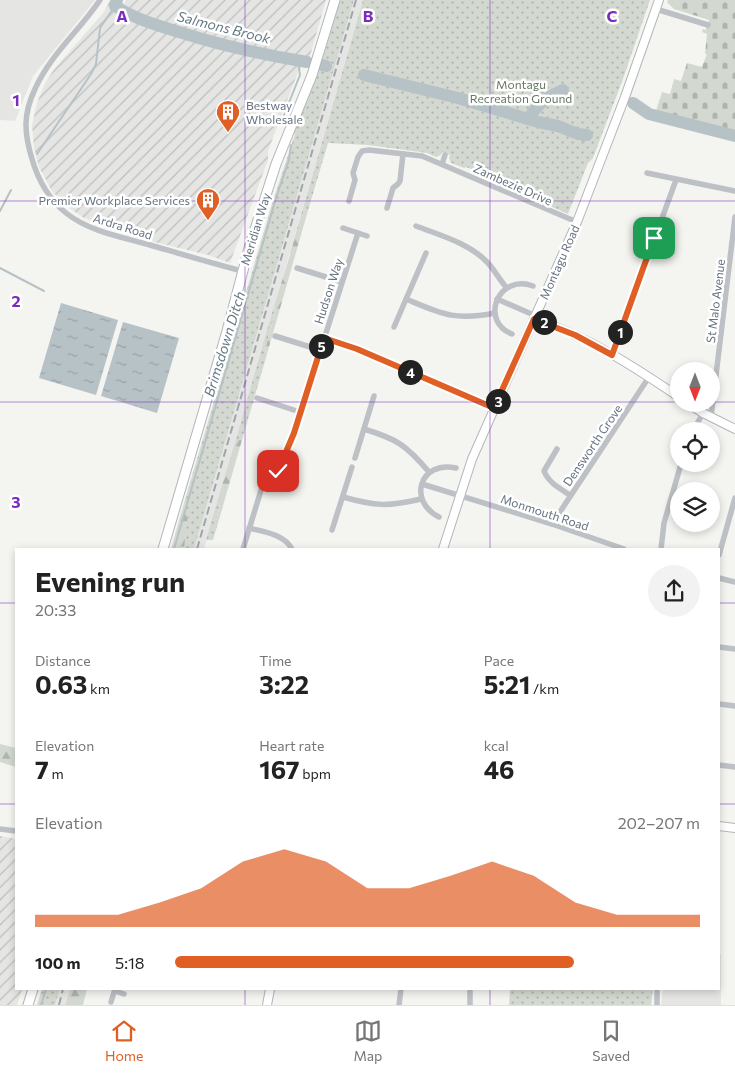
<!DOCTYPE html>
<html lang="en">
<head>
<meta charset="utf-8">
<style>
  body { margin:0; font-family:Commissioner,sans-serif; background:#f2f2f2; color:#222; height:100vh; display:flex; flex-direction:column; font-size:19px; white-space:nowrap }
  * { box-sizing:border-box; margin:0 }
  p { font-size:16px; color:#767676 }
  .icon { flex:none; width:28px; height:28px; fill:none; stroke:currentColor; stroke-width:2; stroke-linecap:round; stroke-linejoin:round }
  .map { position:relative; flex:1; overflow:hidden }
  .details { position:absolute; left:15px; top:548px; width:705px; height:442px; display:flex; flex-direction:column; background:#fff; border-radius:0px; box-shadow:0 2px 8px #0003 }
  .details>* { flex:none }
  .needle { width:32px; rotate:180deg }
  .tools { position:absolute; left:670px; top:362px; display:grid; gap:10px }
  .tools a { display:grid; place-items:center; width:50px; height:50px; border-radius:50%; background:#fff; box-shadow:0 2px 8px #0003; font-size:25px }
  .pin { position:absolute; display:grid; place-items:center; width:42px; height:42px; color:#fff; margin:-21px; border-radius:10px; box-shadow:0 2px 8px #0006 }
  .km { position:absolute; width:25px; height:25px; margin:-12px; border-radius:50%; background:#222; color:#fff; font-size:14px; line-height:25px; text-align:center }
  .round { display:grid; place-items:center; flex:none; width:52px; height:52px; border-radius:26px; background:#f2f2f2 }
  .overview { display:flex; align-items:center; justify-content:space-between; height:85px; padding:0 20px }
  h1 { font-size:28px; font-weight:700; line-height:38px }
  .metrics { display:grid; grid-template-columns:repeat(3,1fr); gap:8px; height:85px; padding:5px 20px }
  .metrics div { display:grid; align-content:center }
  .metrics b { font-size:25px; font-weight:700 }
  .metrics small { font-size:14px; font-weight:400 }
  .metrics p { font-size:14px }
  .chart { height:140px; padding:10px 20px }
  .chart p { display:flex; justify-content:space-between }
  .chart svg { width:100%; height:90px; margin-top:5px; fill:#e05f25; opacity:.7 }
  ul { padding:0 20px; list-style:none; font-size:16px }
  li { display:grid; grid-template-columns:80px 60px 1fr; align-items:center; height:38px }
  li i { height:12px; border-radius:6px; background:#e05f25 }
  .tabs { display:flex; justify-content:space-around; align-items:center; height:70px; border-top:1px solid #e0e0e0; background:#fff; font-size:14px; color:#767676 }
  .tabs a { display:grid; justify-items:center; gap:2px }
  .tabs .active { color:#e05f25 }
  .map>svg:first-child { display:block }
</style>
</head>
<body>
<div class="map">
<svg width="735" height="1005" viewBox="0 0 735 1005">
  <defs>
    <pattern id="industrial-furrows" width="10" height="10" patternUnits="userSpaceOnUse" patternTransform="scale(1.25)"><rect width="10" height="10" fill="#e5e6e4"/><path d="M-1 1l2-2M0 10L10 0M9 11l2-2" fill="none" stroke="#bdbfbe"/></pattern>
    <pattern id="green-dots" width="8" height="8" patternUnits="userSpaceOnUse" patternTransform="scale(1.25)"><rect width="8" height="8" fill="#d3d9d0"/><path d="M2 2h.1M6 6h.1" fill="none" stroke="#afb4ae" stroke-width="1.8" stroke-linecap="round"/></pattern>
    <pattern id="forest-firs" width="22" height="20" patternUnits="userSpaceOnUse" patternTransform="scale(1.25)"><rect width="22" height="20" fill="#d3d9d0"/><path d="M5 1l3.5 6h-7zM16 11l3.5 6h-7z" fill="#afb4ae"/></pattern>
    <pattern id="cemetery-stones" width="16" height="16" patternUnits="userSpaceOnUse" patternTransform="scale(1.25)"><rect width="16" height="16" fill="#d3d9d0"/><path d="M2 7V4a2 2 0 0 1 4 0v3zM10 15v-3a2 2 0 0 1 4 0v3z" fill="#afb4ae"/></pattern>
    <pattern id="water-ripples" width="26" height="14" patternUnits="userSpaceOnUse" patternTransform="scale(1.25)"><rect width="26" height="14" fill="#b7c2c7"/><path d="M2 4q2-2 4 0t4 0M15 11q2-2 4 0t4 0" fill="none" stroke="#98a2a7"/></pattern>
  </defs>
  <rect width="100%" height="100%" fill="#f4f4f0"/>
  <g fill="#e5e6e4">
    <path d="M0 0H95L33 76 15 121 0 120Z"/>
    <path d="M354 0H363L204 549H194Z"/>
    <path d="M719 953 721 954V1005H661L663 989H719Z"/>
    <path d="M60 989H70L65 1005H55Z"/>
  </g>
  <g fill="url(#industrial-furrows)">
    <path d="M110 0H117L124 4 126 0H326L310 56 298 72 268 151V160L230 263 208 255 134 237 84 218 65 205 52 191 39 167 34 148 32 125 37 103 45 83 55 68 104 12Z"/>
    <path d="M0 836 16 839V989H22L17 1005H0Z"/>
  </g>
  <g fill="url(#green-dots)">
    <path d="M340 0H354L194 549H184L186 510H182L272 204 295 134 293 132 322 61Z"/>
    <path d="M363 0H650L623 79 593 158 588 163 568 214 491 180 490 177 466 167 464 168 451 163 449 158 450 155 442 152 441 155 436 157 427 153 368 145 328 143 309 207 304 210 292 253H290Z"/>
    <path d="M274 306 275 314 265 350 267 354 242 440 235 442Z"/>
    <path d="M217 502 220 504 216 521 218 523 213 540H206Z"/>
    <path d="M42 989H60L55 1005H37Z"/>
    <path d="M510 989H653L651 1005H509Z"/>
  </g>
  <g fill="url(#forest-firs)">
    <path d="M309 207 267 354 265 350 275 314 274 306 304 210Z"/>
    <path d="M238 440H242L218 523 216 522 220 504 217 502 235 442Z"/>
    <path d="M182 510H186L188 513 184 549H171Z"/>
    <path d="M0 744 16 748V767L0 762Z"/>
    <path d="M70 989H87L83 1005H65Z"/>
  </g>
  <path fill="url(#cemetery-stones)" d="M668 0H735V134L655 114 662 92 670 94 674 79 681 81 687 63 702 67 707 54H705L707 34 702 32 703 29 706 30 709 20 674 9 667 2Z"/>
  <g fill="url(#water-ripples)">
    <path d="M61 303 118 320 96 395 39 378Z"/>
    <path d="M123 322 179 338 157 413 101 396Z"/>
  </g>
  <g fill="none" stroke-linecap="round" stroke-linejoin="round">
    <g stroke="#b7c2c7" stroke-width="2">
      <path d="M285 118 284 115 300 75 298 61"/>
      <path d="M578 134 584 142"/>
      <path d="M37 154 91 74 96 64 100 28 115 6"/>
      <path d="M0 211 11 190"/>
      <path d="M0 268 44 291"/>
      <path d="M174 549 276 198 289 160 291 145"/>
      <path d="M41 1005 46 989"/>
    </g>
    <g stroke="#b7c2c7" stroke-width="12">
      <path d="M117 0 115 6C135 19 156 25 179 32 220 45 264 55 307 62"/>
      <path d="M322 65 326 66"/>
      <path d="M364 75 458 98 538 122 558 126 578 134 587 135"/>
      <path d="M633 103 649 114 735 136"/>
      <path d="M528 119C539 103 545 98 563 90"/>
    </g>
    <g stroke="#b2b6bb" stroke-width="10">
      <g id="secondary">
        <path d="M534 319C587 336 633 366 679 397"/>
        <path d="M689 404 703 413 735 429"/>
        <path d="M443 549 472 459 577 222 625 97 659 0"/>
        <path d="M719 826 735 828"/>
        <path d="M267 1005 270 989"/>
      </g>
    </g>
    <g stroke="#b2b6ba" stroke-width="11">
      <g id="primary">
        <path d="M163 549 227 331 249 248 276 164 312 75 335 0"/>
        <path d="M28 1005 33 989"/>
      </g>
    </g>
    <g stroke="#bdc0c4" stroke-width="5.5">
      <path d="M100 0C80 30 50 55 35 89 23 114 24 133 32 159 38 180 49 199 66 213 90 232 122 237 150 245 181 254 211 263 242 271"/>
      <path d="M656 9 708 25"/>
      <path d="M442 164 445 155"/>
      <path d="M647 173 735 191"/>
      <path d="M349 201 355 180 353 173 358 157 362 151 369 150 422 156 577 222"/>
      <path d="M387 208 393 188 398 184 400 181 403 154"/>
      <path d="M416 226C439 235 469 243 487 262 494 269 499 279 506 287"/>
      <path d="M343 228 367 236"/>
      <path d="M297 268 342 282"/>
      <path d="M406 299C442 314 454 321 495 313"/>
      <path d="M497 299 536 316"/>
      <path d="M394 327 426 253"/>
      <path d="M512 334C479 321 498 273 533 286"/>
      <path d="M275 336 320 350"/>
      <path d="M324 339 357 349 494 408"/>
      <path d="M612 355 676 180"/>
      <path d="M257 398 300 412"/>
      <path d="M711 417 735 217"/>
      <path d="M364 429C397 439 406 445 429 472"/>
      <path d="M693 431 703 413"/>
      <path d="M557 449 544 471C549 483 559 488 570 495"/>
      <path d="M355 458 374 396"/>
      <path d="M422 484 552 524 624 549"/>
      <path d="M343 497C375 506 387 507 421 499"/>
      <path d="M439 517C407 501 420 460 456 468"/>
      <path d="M552 524 649 377"/>
      <path d="M249 528C264 532 284 534 292 549"/>
      <path d="M332 530 352 467"/>
      <path d="M243 549 262 487 278 471 294 433 358 233"/>
      <path d="M661 549 664 523 681 464"/>
      <path d="M719 555 735 498"/>
      <path d="M719 578 735 582"/>
      <path d="M719 647 735 649"/>
      <path d="M719 704 735 706"/>
      <path d="M719 765 735 767"/>
      <path d="M0 829 16 831"/>
      <path d="M115 991 124 994"/>
      <path d="M111 1002 115 989"/>
      <path d="M399 1005 401 989"/>
      <path d="M470 1005V989"/>
      <path d="M657 1005V989"/>
    </g>
    <use href="#secondary" stroke="#fff" stroke-width="8"/>
    <use href="#primary" stroke="#fff" stroke-width="9"/>
    <g stroke="#a0a5ab" stroke-width="2" stroke-dasharray="8 4" stroke-linecap="butt">
      <path d="M197 549 356 0"/>
      <path d="M59 1005 63 989"/>
    </g>
  </g>
  <g fill="none" stroke-linecap="round" stroke-linejoin="round">
    <g stroke="#fff" stroke-width="10">
      <path id="route" d="M278 471 294 433 324 338 357 349 494 408 534 319 575 335 612 355 654 238"/>
    </g>
    <use href="#route" stroke="#e05f25" stroke-width="6"/>
  </g>
  <path fill="none" stroke="#7b2cbf" stroke-width="1" stroke-opacity="0.55" d="M245 0V549M490 0V549M0 201H735M0 402H679M711 402H735M0 603H16M719 603H735M0 804H16M719 804H735M245 989V1005M490 989V1005"/>
  <defs>
    <g id="building-pin" transform="scale(1.25)"><path d="M0 17L-7.5 6A9.5 9.5 0 1 1 7.5 6Z" fill="#e05f25" stroke="#fff"/><path d="M-4-6H4V6H1V3H-1V6H-4ZM-2.5-4.3h1.7v1.8h-1.7ZM.8-4.3h1.7v1.8H.8ZM-2.5-1h1.7V.8h-1.7ZM.8-1h1.7V.8H.8Z" fill="#fff"/></g>
  </defs>
  <g fill-rule="evenodd">
    <use href="#building-pin" x="228" y="112"/>
    <use href="#building-pin" x="208" y="200"/>
  </g>
  <g text-anchor="middle" dominant-baseline="central" stroke-width="5" stroke-linejoin="round" paint-order="stroke">
    <g font-size="12" fill="#657862" stroke="#fff">
      <text x="521" y="84">Montagu<tspan x="521" dy="14">Recreation Ground</tspan></text>
    </g>
    <g font-size="12" fill="#647281" stroke="#fff" text-anchor="start">
      <text x="246" y="105">Bestway<tspan x="246" dy="14">Wholesale</tspan></text>
      <text x="190" y="200" text-anchor="end">Premier Workplace Services</text>
    </g>
    <g font-size="12" fill="#647281" stroke="#fff">
      <text transform="translate(513 184) rotate(24)">Zambezie Drive</text>
      <text transform="translate(123 226) rotate(17)">Ardra Road</text>
      <text transform="translate(255 229) rotate(-73)">Meridian Way</text>
      <text transform="translate(559 262) rotate(-66)">Montagu Road</text>
      <text transform="translate(328 291) rotate(-72)">Hudson Way</text>
      <text transform="translate(715 301) rotate(-83)">St Malo Avenue</text>
      <text transform="translate(592 445) rotate(-56)">Densworth Grove</text>
      <text transform="translate(545 512) rotate(18)">Monmouth Road</text>
    </g>
    <g font-size="14" font-style="italic" fill="#647a85" stroke="#fff">
      <text transform="translate(224 27) rotate(14)">Salmons Brook</text>
      <text transform="translate(224 344) rotate(-73)">Brimsdown Ditch</text>
    </g>
  </g>
  <g font-size="16" text-anchor="middle" font-weight="bold" fill="#7b2cbf" stroke="#fff" stroke-width="5" stroke-linejoin="round" paint-order="stroke">
    <text x="122" y="22">A</text>
    <text x="368" y="22">B</text>
    <text x="612" y="22">C</text>
    <text x="16" y="106">1</text>
    <text x="16" y="307">2</text>
    <text x="16" y="508">3</text>
  </g>
</svg>
<div class="tools">
<a><svg class="needle" viewBox="-14 -14 28 28"><path d="M0-13l5 13h-10z" fill="#e53935"/><path d="M0 13l5-13h-10z" fill="#767676"/></svg></a>
<a><svg class="icon" aria-label="locate" viewBox="0 0 24 24"><circle cx="12" cy="12" r="6"/><path d="M12 2v4M12 18v4M2 12h4M18 12h4"/></svg></a>
<a><svg class="icon" aria-label="layers" viewBox="0 0 24 24"><path d="M12 4l9 5-9 5-9-5zM3 14l9 5 9-5"/></svg></a>
</div>
<div class="pin" style="left:654px;top:238px;background:#1e9e55"><svg class="icon" aria-label="arrive" viewBox="0 0 24 24"><path d="M6 21V4h12l-3 4 3 4H6"/></svg></div>
<div class="pin" style="left:278px;top:471px;background:#d93025"><svg class="icon" aria-label="check" viewBox="0 0 24 24"><path d="M5 12l5 5 9-10"/></svg></div>
<b class="km" style="left:620px;top:332px">1</b>
<b class="km" style="left:544px;top:322px">2</b>
<b class="km" style="left:498px;top:401px">3</b>
<b class="km" style="left:410px;top:372px">4</b>
<b class="km" style="left:321px;top:346px">5</b>
<section class="details">
<div class="overview"><div><h1>Evening run</h1><p>20:33</p></div><a class="round"><svg class="icon" aria-label="share" viewBox="0 0 24 24"><path d="M12 15V3M7 8l5-5 5 5M5 13v7h14v-7"/></svg></a></div>
<div class="metrics">
<div><p>Distance</p><b>0.63<small> km</small></b></div>
<div><p>Time</p><b>3:22</b></div>
<div><p>Pace</p><b>5:21<small> /km</small></b></div>
</div>
<div class="metrics">
<div><p>Elevation</p><b>7<small> m</small></b></div>
<div><p>Heart rate</p><b>167<small> bpm</small></b></div>
<div><p>kcal</p><b>46</b></div>
</div>
<div class="chart"><p><span>Elevation</span>202–207 m</p>
<svg viewBox="0 0 160 44" preserveAspectRatio="none"><path d="M0 44V38L10 38L20 38L30 32L40 25L50 12L60 6L70 12L80 25L90 25L100 19L110 12L120 19L130 32L140 38L150 38L160 38V44z"/></svg>
</div>
<ul>
<li><b>100 m</b>5:18<i style="width:76%"></i></li>
</ul>
</section>
</div>
<nav class="tabs">
<a class="active"><svg class="icon" aria-label="home" viewBox="0 0 24 24"><path d="M3 11l9-7 9 7M6 9v11h12V9"/></svg>Home</a>
<a><svg class="icon" aria-label="map" viewBox="0 0 24 24"><path d="M3 6l6-2 6 2 6-2v14l-6 2-6-2-6 2zM9 4v14M15 6v14"/></svg>Map</a>
<a><svg class="icon" aria-label="saved" viewBox="0 0 24 24"><path d="M7 4h10v16l-5-4-5 4z"/></svg>Saved</a>
</nav>
</body>
</html>
